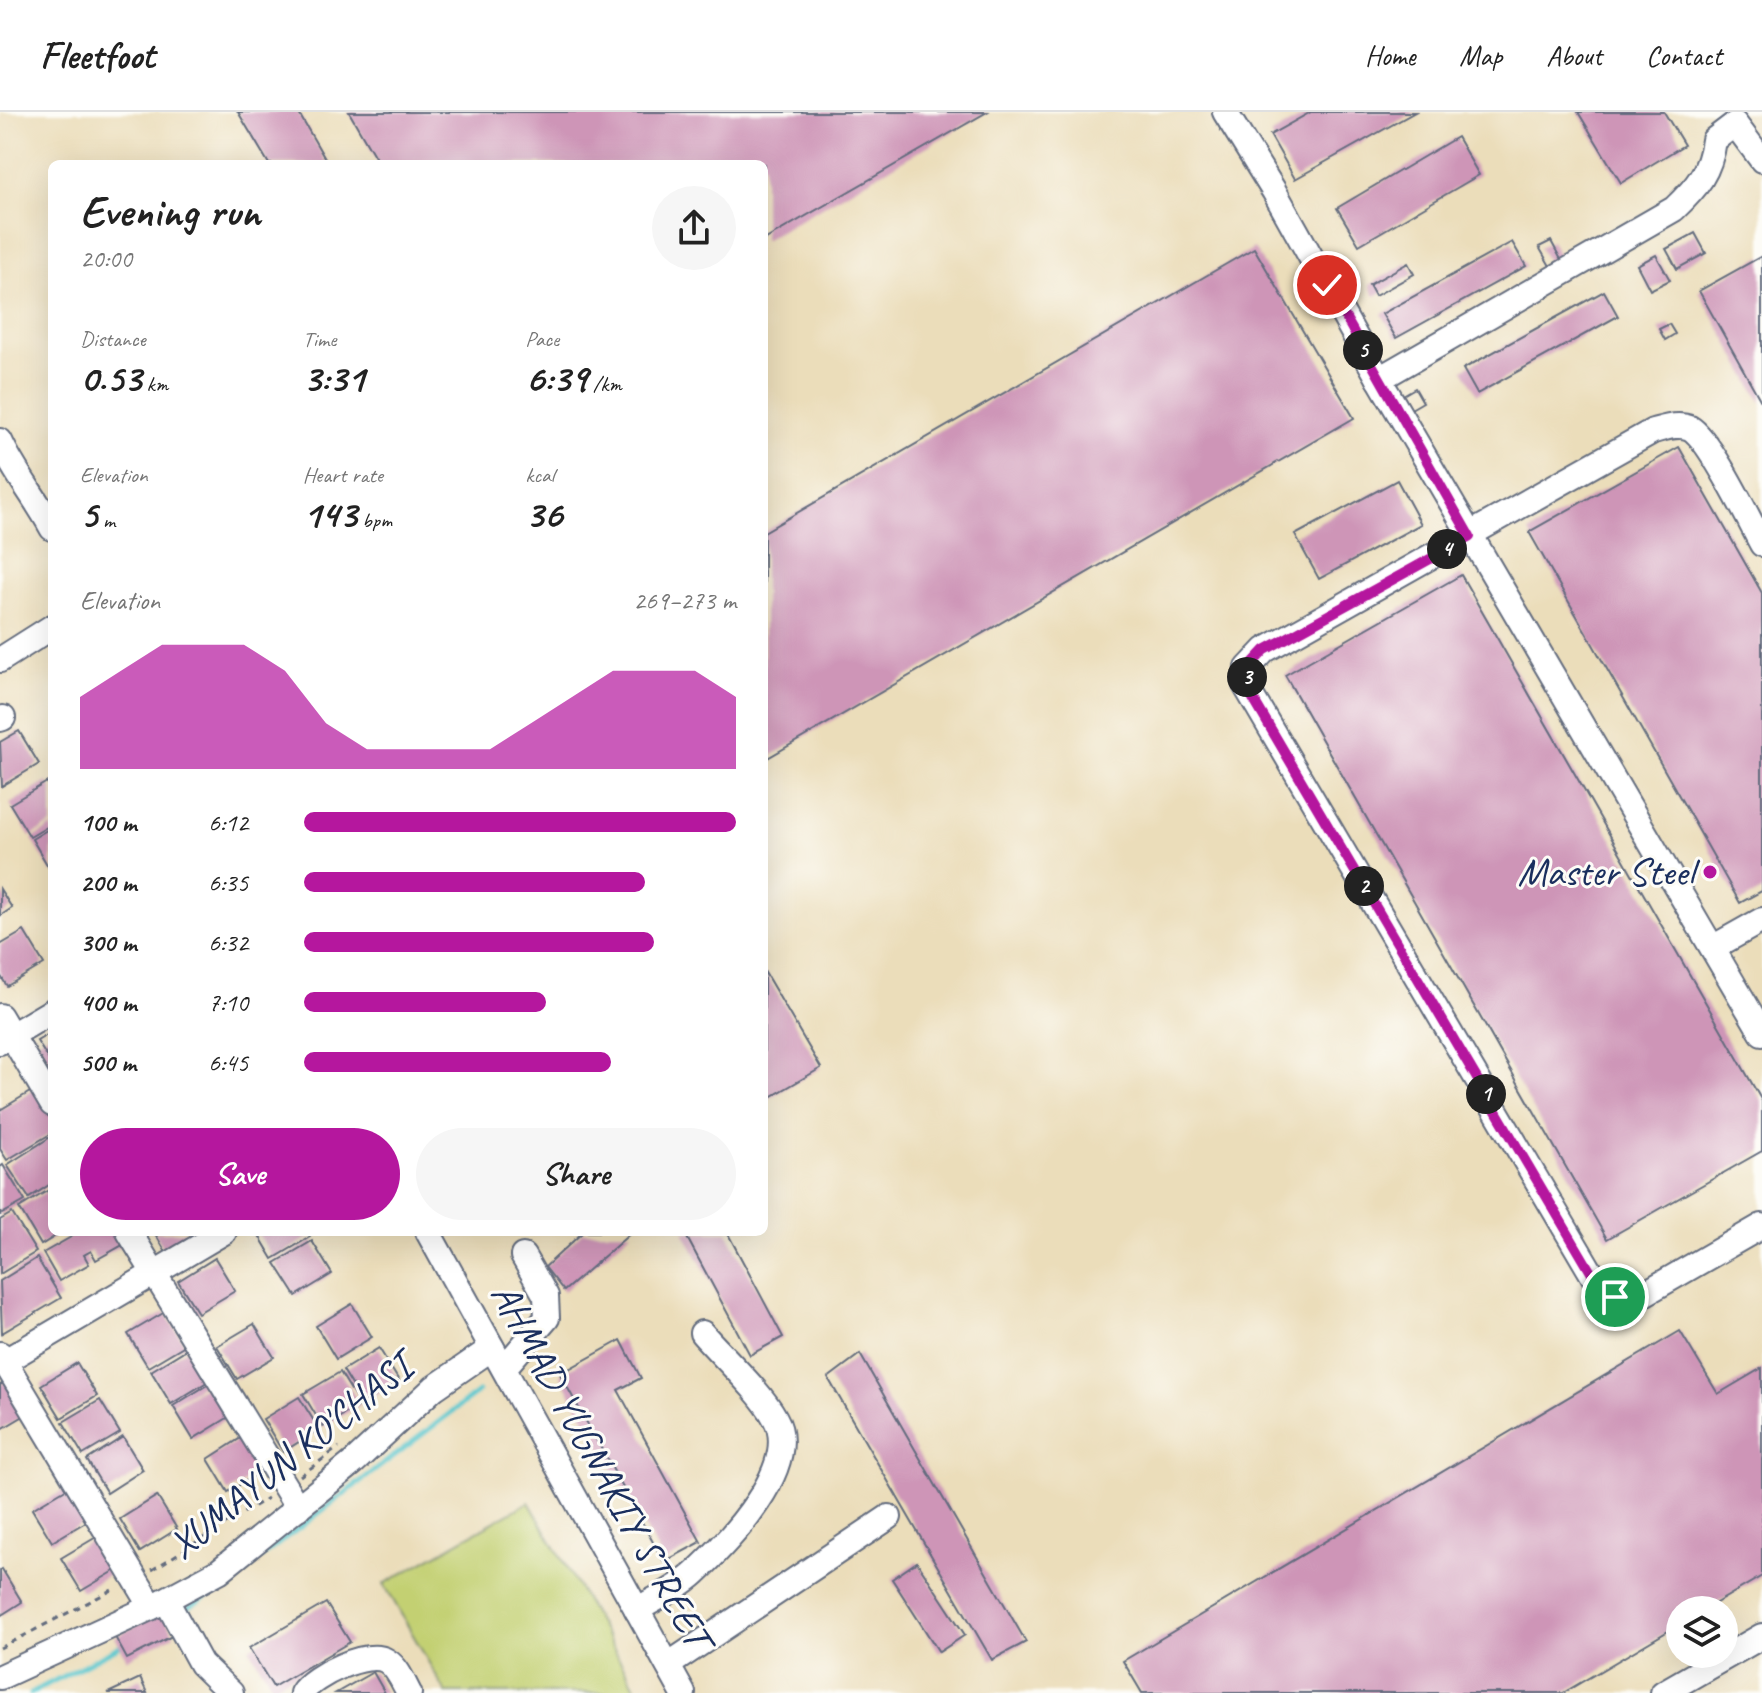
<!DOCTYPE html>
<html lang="en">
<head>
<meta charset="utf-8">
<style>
  body { margin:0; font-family:Caveat,sans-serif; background:#f6f6f6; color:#222; height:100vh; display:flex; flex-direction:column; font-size:30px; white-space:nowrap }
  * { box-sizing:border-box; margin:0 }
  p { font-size:26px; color:#767676 }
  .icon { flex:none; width:44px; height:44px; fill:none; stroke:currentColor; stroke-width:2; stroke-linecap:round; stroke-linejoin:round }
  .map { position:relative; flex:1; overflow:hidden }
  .panel { position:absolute; left:48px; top:48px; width:720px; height:1076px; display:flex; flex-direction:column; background:#fff; border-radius:12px; box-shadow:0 8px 32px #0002 }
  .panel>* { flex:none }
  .buttons { position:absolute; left:1666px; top:1484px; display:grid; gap:16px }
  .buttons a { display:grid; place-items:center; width:72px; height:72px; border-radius:50%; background:#fff; box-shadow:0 8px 32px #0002; font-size:40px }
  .pin { position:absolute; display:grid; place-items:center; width:68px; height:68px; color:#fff; margin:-34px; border:4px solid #fff; border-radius:50%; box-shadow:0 2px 8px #0007 }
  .km { position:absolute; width:40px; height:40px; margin:-20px; border-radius:50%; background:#222; color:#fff; font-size:22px; line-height:40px; text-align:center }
  .round { display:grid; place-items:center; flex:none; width:84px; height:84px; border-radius:42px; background:#f6f6f6 }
  .overview { display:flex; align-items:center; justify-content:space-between; height:136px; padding:0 32px }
  h1 { font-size:44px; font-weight:800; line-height:60px }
  .stats { display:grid; grid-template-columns:repeat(3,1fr); gap:12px; height:136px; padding:8px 32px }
  .stats div { display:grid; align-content:center }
  .stats b { font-size:40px; font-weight:800 }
  .stats small { font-size:22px; font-weight:400 }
  .stats p { font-size:22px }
  .chart { height:224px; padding:16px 32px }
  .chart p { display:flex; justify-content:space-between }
  .chart svg { width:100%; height:144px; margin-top:8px; fill:#b5179e; opacity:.7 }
  .action { display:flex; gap:16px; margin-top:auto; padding:16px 32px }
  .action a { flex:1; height:92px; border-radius:48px; background:#b5179e; color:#fff; font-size:32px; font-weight:800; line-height:92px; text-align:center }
  .action a+a { background:#f6f6f6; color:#222 }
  ul { padding:0 32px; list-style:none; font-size:26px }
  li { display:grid; grid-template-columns:128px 96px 1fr; align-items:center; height:60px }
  li i { height:20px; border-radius:10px; background:#b5179e }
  header { display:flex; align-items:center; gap:48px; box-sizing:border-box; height:112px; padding:0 40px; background:#fff; border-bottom:2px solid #e0e0e0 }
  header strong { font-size:38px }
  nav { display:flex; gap:44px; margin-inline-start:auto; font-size:28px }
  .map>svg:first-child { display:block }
</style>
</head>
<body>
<header>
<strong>Fleetfoot</strong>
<nav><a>Home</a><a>Map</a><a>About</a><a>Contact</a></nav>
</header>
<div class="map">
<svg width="1762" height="1581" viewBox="0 0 1762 1581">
  <rect width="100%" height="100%" fill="#fdfcf7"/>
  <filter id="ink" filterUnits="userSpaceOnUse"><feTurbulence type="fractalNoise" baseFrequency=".0125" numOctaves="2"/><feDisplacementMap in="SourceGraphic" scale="16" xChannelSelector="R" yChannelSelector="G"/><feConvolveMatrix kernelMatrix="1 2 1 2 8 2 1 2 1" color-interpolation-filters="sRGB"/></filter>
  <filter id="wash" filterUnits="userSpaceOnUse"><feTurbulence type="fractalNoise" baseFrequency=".006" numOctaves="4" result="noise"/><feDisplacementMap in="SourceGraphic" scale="32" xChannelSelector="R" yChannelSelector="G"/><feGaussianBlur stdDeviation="1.8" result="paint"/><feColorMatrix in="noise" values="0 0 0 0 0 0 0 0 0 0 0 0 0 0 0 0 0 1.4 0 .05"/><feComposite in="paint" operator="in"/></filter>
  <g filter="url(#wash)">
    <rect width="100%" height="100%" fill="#ebddba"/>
    <path fill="#c3d072" stroke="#6f8068" stroke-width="2" d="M529 1390 639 1581H446L384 1472Z"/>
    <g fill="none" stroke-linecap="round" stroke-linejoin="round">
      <g stroke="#57c5cb" stroke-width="5">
        <path d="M180 1501 223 1474 478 1280"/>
        <path d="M31 1581 126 1531"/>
      </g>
    </g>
    <g id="blocks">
      <g fill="#ce95b7">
        <path d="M238 0H298L328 52H269Z"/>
        <path d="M349 0H987L764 128V52H379Z"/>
        <path d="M1311 0H1415L1295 67 1270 23Z"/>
        <path d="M1578 0H1664L1684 33 1621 71Z"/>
        <path d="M1457 25 1479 63 1359 133 1337 96Z"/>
        <path d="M1695 121 1706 141 1677 157 1666 137Z"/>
        <path d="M1551 129 1565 155 1554 161 1539 135Z"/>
        <path d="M1512 130 1526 154 1396 226 1382 202Z"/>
        <path d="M1254 136 1354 306 764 648V420Z"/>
        <path d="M1656 143 1670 168 1650 178 1637 153Z"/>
        <path d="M1762 144V291L1699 179Z"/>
        <path d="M1408 151 1414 162 1375 184 1369 173Z"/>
        <path d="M1604 179 1618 204 1477 282 1463 257Z"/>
        <path d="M1669 212 1675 222 1665 228 1659 217Z"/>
        <path d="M1415 276 1423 290 1411 297 1403 283Z"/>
        <path d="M1679 335 1762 481V779L1740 791 1529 420Z"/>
        <path d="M1397 368 1421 412 1319 467 1295 423Z"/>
        <path d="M1461 463 1762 989V1039L1607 1127 1285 563Z"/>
        <path d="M19 619 39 652 2 674 0 630Z"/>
        <path d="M47 670 52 678V712L30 725 10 692Z"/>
        <path d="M52 715V761L32 727Z"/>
        <path d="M0 777 12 796 0 804Z"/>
        <path d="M24 819 44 852 7 874 0 863V833Z"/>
        <path d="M764 859 821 956 764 989Z"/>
        <path d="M52 920V953L37 929Z"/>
        <path d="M35 977 52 1004V1021L7 1048 0 1037V998Z"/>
        <path d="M52 1024V1071L29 1086 7 1053Z"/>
        <path d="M3 1053 25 1089 0 1103V1055Z"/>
        <path d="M52 1076V1120H62L41 1133 19 1096Z"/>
        <path d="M12 1101 36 1140 0 1162V1108Z"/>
        <path d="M80 1120H120L126 1131 96 1148 91 1139 84 1143 89 1152 59 1169 43 1141Z"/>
        <path d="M154 1120H204L167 1142Z"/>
        <path d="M257 1120H307L310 1125 273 1147Z"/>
        <path d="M583 1120H632L564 1179 545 1155Z"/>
        <path d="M684 1120H727L783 1225 750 1243Z"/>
        <path d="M312 1129 332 1162 296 1184 275 1151Z"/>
        <path d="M37 1146 61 1186 2 1221 0 1169Z"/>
        <path d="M215 1146 235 1179 198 1201 178 1169Z"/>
        <path d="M352 1192 372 1225 336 1247 316 1214Z"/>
        <path d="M165 1200 185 1233 148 1255 128 1222Z"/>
        <path d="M254 1212 274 1245 237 1267 217 1234Z"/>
        <path d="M1680 1219 1718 1282 1762 1256V1464L1704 1498H1680V1512L1563 1581H1142L1123 1549Z"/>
        <path d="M621 1228 641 1266 618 1278 701 1430 664 1450 560 1262Z"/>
        <path d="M379 1236 399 1269 363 1291 343 1258Z"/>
        <path d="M187 1237 207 1270 171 1292 151 1259Z"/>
        <path d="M860 1242 1026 1530 992 1548 828 1266Z"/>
        <path d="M77 1251 97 1284 61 1306 41 1273Z"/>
        <path d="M340 1260 360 1293 323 1315 303 1282Z"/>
        <path d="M7 1269 27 1302 0 1318V1273Z"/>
        <path d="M209 1272 229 1305 193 1327 173 1294Z"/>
        <path d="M299 1285 319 1317 283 1340 263 1307Z"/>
        <path d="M100 1288 120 1321 83 1343 63 1310Z"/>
        <path d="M244 1324 265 1357 228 1380 208 1347Z"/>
        <path d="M123 1325 143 1358 107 1381 87 1348Z"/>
        <path d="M69 1375 89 1408 52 1430 32 1397Z"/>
        <path d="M157 1384 177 1417 140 1440 120 1407Z"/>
        <path d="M98 1424 118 1457 81 1479 61 1446Z"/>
        <path d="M917 1450 965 1523 939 1540 892 1467Z"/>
        <path d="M2 1457 22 1490 0 1504V1459Z"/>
        <path d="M326 1491 350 1530 273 1575 249 1536Z"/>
        <path d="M162 1500 174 1523 127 1547 115 1525Z"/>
        <path d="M373 1560 385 1581H336Z"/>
        <path d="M140 1566 147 1581H108Z"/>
      </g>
    </g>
  </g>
  <g filter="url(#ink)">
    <use href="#blocks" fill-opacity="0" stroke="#646c7e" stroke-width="2"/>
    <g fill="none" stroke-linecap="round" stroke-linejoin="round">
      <g stroke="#646c7e" stroke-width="28">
        <g id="minor">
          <path d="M1225 0 1274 79 1379 267 1762 921"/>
          <path d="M1379 267 1674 97C1697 75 1710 60 1714 28L1735 12 1762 48"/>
          <path d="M0 329C14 360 36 386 52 416"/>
          <path d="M1762 432C1749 408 1710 327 1690 316 1678 311 1665 316 1653 319L1265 538 1248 556 1245 573 1595 1167 1615 1185 1642 1183 1762 1114"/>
          <path d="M0 548 52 515"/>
          <path d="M0 607 3 606"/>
          <path d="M1714 835 1762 808"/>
          <path d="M0 904 52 992"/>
          <path d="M0 930 52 899"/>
          <path d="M129 1120 298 1396"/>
          <path d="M428 1120 683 1581"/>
          <path d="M0 1242 152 1495"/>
          <path d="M0 1252 224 1120"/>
          <path d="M504 1256 547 1206 546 1184 523 1144"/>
          <path d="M166 1488 201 1552 231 1581"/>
          <path d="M637 1498C656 1486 679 1476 695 1461 728 1430 802 1354 775 1306 761 1280 722 1244 702 1221"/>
          <path d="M668 1553 889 1405"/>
          <path d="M0 1565 152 1495 219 1459 354 1350 434 1276 492 1236"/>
          <path d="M302 1581C312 1564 368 1537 387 1549 398 1556 403 1570 409 1581"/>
          <path d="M1663 1581 1762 1524"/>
        </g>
      </g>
      <g stroke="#646c7e" stroke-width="3" stroke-dasharray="6 6" stroke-linecap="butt">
        <path d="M300 1364 339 1335"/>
        <path d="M152 1458 267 1386"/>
        <path d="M0 1536 116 1476"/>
      </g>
      <use href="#minor" stroke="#fff" stroke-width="24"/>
    </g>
  </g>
  <g fill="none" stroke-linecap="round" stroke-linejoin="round" filter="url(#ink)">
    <g stroke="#fff" stroke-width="16">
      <path id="route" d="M1327 173 1470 425 1265 538 1248 556 1245 573 1595 1167 1615 1185"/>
    </g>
    <use href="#route" stroke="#b5179e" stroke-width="10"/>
  </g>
  <circle fill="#b5179e" stroke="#fdfcf7" stroke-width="3" cx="1710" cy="760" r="8"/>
  <g text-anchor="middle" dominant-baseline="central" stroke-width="6" stroke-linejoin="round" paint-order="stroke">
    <g font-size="40" fill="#1b2f5e" stroke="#fdfcf7" text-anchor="end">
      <text x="1694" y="760">Master Steel</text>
    </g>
    <g font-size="40" fill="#1b2f5e" stroke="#fdfcf7">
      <text transform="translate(290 1344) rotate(-39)">XUMAYUN KO'CHASI</text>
      <text transform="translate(601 1353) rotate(61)">AHMAD YUGNAKIY STREET</text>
    </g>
  </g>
</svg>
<div class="buttons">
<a><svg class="icon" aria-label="layers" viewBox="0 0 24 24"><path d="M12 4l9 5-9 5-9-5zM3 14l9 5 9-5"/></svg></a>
</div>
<div class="pin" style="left:1615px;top:1185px;background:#1e9e55"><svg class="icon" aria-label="arrive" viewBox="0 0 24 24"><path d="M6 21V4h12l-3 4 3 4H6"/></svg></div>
<div class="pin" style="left:1327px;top:173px;background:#d93025"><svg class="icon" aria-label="check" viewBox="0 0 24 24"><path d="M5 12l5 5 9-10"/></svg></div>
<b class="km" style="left:1486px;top:982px">1</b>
<b class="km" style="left:1364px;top:774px">2</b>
<b class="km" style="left:1247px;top:565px">3</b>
<b class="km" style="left:1447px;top:437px">4</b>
<b class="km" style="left:1363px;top:238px">5</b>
<section class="panel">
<div class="overview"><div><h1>Evening run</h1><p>20:00</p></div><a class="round"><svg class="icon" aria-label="share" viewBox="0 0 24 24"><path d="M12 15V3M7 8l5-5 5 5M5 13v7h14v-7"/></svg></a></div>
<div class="stats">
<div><p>Distance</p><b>0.53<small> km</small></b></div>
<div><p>Time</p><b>3:31</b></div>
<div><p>Pace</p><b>6:39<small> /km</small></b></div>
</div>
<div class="stats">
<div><p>Elevation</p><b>5<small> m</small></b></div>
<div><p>Heart rate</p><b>143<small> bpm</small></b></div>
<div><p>kcal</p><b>36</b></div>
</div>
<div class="chart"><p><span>Elevation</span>269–273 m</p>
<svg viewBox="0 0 160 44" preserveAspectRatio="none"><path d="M0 44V22L10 14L20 6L30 6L40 6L50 14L60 30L70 38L80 38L90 38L100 38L110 30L120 22L130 14L140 14L150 14L160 22V44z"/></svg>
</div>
<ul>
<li><b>100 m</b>6:12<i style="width:100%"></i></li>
<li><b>200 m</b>6:35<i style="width:79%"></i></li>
<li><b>300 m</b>6:32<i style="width:81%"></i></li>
<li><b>400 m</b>7:10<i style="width:56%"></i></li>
<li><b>500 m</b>6:45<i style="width:71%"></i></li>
</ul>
<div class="action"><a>Save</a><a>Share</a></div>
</section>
</div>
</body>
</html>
